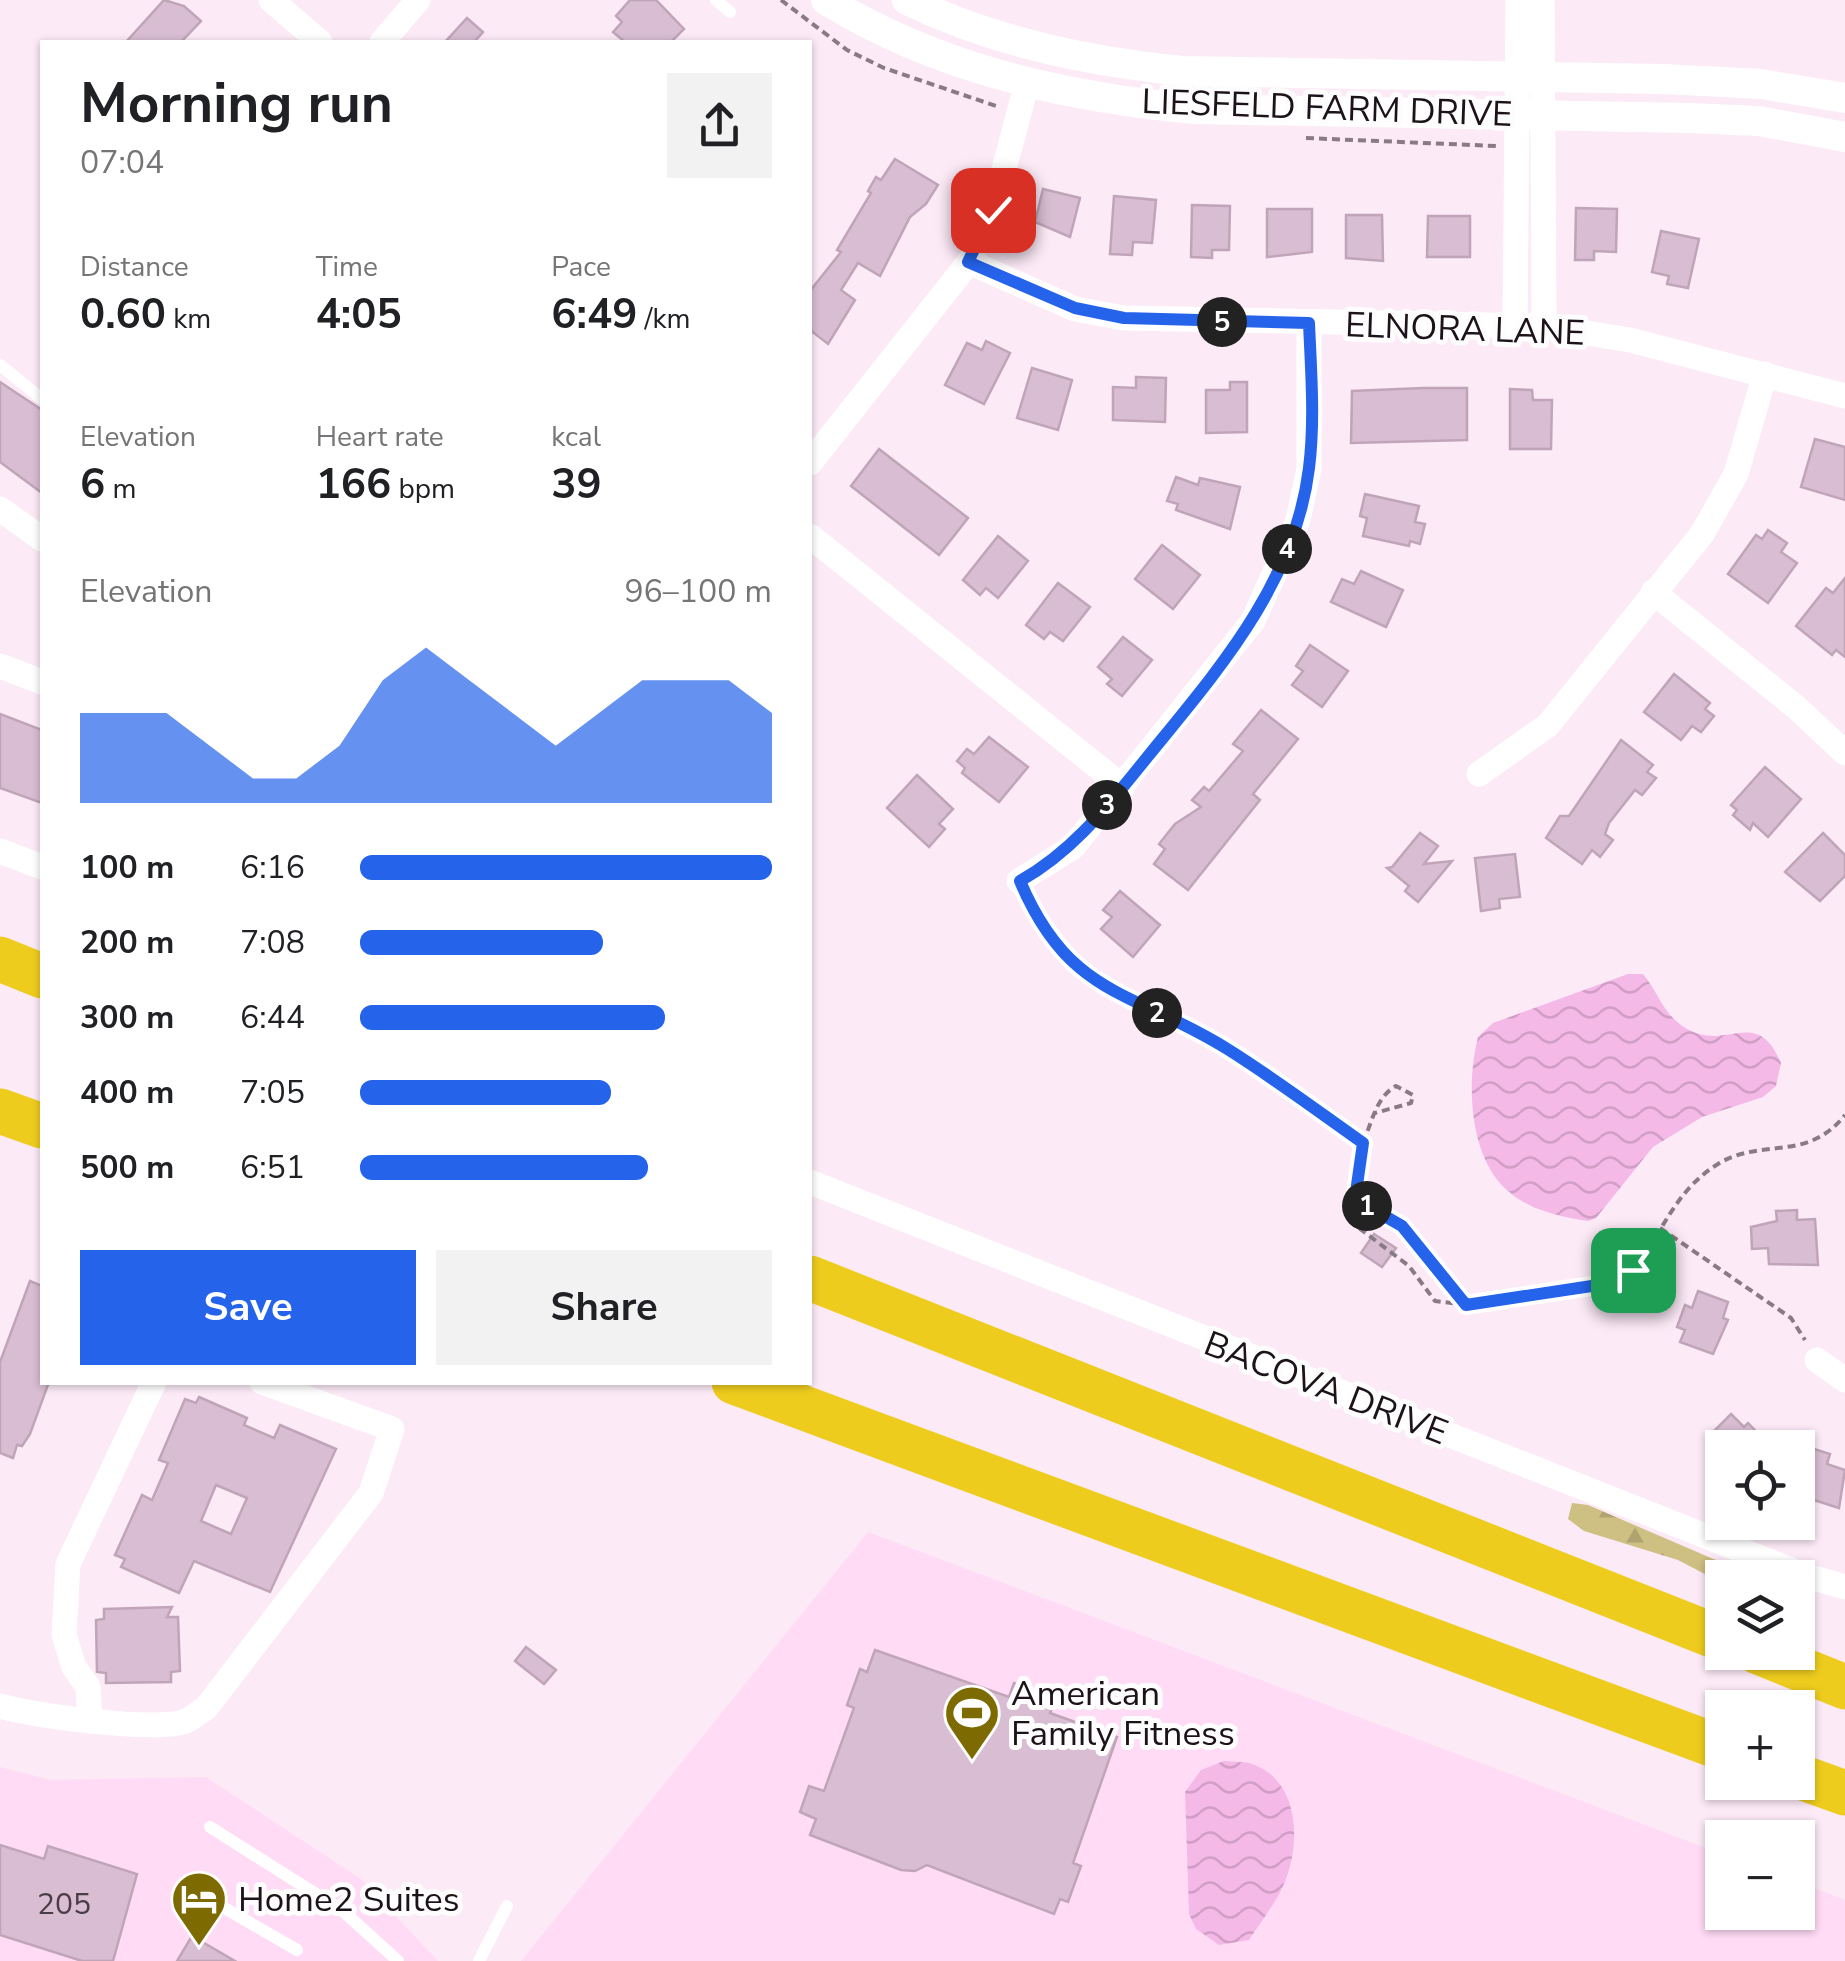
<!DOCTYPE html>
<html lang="en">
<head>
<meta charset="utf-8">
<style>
  body { margin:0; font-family:"Nunito Sans",sans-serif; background:#f2f2f2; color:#202124; height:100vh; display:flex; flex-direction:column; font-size:38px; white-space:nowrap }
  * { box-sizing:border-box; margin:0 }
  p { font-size:32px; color:#757577 }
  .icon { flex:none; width:55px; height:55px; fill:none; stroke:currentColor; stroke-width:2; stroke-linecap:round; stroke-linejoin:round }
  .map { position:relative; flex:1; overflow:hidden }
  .details { position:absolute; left:40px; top:40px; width:772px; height:1345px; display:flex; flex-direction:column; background:#fff; border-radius:0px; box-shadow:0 2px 8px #0004 }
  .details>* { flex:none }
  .controls { position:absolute; left:1705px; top:1430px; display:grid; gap:20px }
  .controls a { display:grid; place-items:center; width:110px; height:110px; border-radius:0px; background:#fff; box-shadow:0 2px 8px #0004; font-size:50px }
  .pin { position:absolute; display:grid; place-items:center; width:85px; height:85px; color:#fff; margin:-42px; border-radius:20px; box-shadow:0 5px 15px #0006 }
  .km { position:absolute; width:50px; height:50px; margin:-25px; border-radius:50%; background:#222; color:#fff; font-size:28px; line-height:50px; text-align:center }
  .round { display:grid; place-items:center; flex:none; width:105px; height:105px; border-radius:0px; background:#f2f2f2 }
  .headline { display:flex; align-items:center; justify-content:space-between; height:170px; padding:0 40px }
  h1 { font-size:55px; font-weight:700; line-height:75px }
  .figures { display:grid; grid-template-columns:repeat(3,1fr); gap:15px; height:170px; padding:10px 40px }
  .figures div { display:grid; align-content:center }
  .figures b { font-size:42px; font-weight:700 }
  .figures small { font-size:28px; font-weight:400 }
  .figures p { font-size:28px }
  .chart { height:280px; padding:20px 40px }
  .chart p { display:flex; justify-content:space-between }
  .chart svg { width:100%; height:180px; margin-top:10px; fill:#2563eb; opacity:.7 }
  .button { display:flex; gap:20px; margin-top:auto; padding:20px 40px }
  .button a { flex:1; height:115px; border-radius:0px; background:#2563eb; color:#fff; font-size:40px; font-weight:700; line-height:115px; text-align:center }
  .button a+a { background:#f2f2f2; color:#202124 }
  ul { padding:0 40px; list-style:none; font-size:32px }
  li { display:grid; grid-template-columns:160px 120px 1fr; align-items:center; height:75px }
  li i { height:25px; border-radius:12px; background:#2563eb }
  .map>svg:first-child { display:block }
</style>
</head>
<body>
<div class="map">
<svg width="1845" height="1961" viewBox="0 0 1845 1961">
  <defs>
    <pattern id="forest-firs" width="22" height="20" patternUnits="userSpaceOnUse" patternTransform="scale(2.5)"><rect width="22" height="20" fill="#cebf82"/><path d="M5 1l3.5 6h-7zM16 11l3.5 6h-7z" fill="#b0a370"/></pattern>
    <pattern id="water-waves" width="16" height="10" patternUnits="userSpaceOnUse" patternTransform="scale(2.5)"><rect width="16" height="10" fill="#f5b9e8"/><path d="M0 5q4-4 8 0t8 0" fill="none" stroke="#d19ec6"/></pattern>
  </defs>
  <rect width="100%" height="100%" fill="#fceaf7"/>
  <g fill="#ffdbf6">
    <path d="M868 1532 1722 1854V1912H1798V1882L1845 1900V1961H521Z"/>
    <path d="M0 1767 51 1780 206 1777 361 1879 438 1961H0Z"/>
  </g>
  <path fill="url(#forest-firs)" d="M1572 1503 1588 1505 1755 1577 1722 1578V1583L1678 1560 1584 1531 1568 1519Z"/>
  <g fill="url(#water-waves)">
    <path d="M1628 974H1643C1659 993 1663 1015 1687 1029 1729 1052 1756 1005 1781 1063L1776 1086 1763 1097 1702 1117 1653 1147 1596 1218 1588 1221C1560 1217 1529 1210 1508 1191 1469 1158 1466 1083 1478 1037L1493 1023Z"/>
    <path d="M1224 1761C1233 1762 1246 1761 1255 1765 1297 1782 1300 1836 1288 1873 1281 1897 1262 1920 1249 1940L1219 1945 1196 1929 1189 1914 1185 1792 1201 1770Z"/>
  </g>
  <g fill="#d9bdd2" stroke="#c0a5b9" stroke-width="2.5" fill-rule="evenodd">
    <path d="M164 0 184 6 201 21 181 42H126Z"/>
    <path d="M630 0H656L684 29 671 42H625L613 32 622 22 616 16Z"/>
    <path d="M467 18 483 32 474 42H445Z"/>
    <path d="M895 159 938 185 926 204 910 217 880 276 858 263 841 290 855 300 828 344 810 330V291L841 252 837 250 871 193 868 191 876 177 881 180Z"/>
    <path d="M1043 189 1080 198 1070 237 1035 222Z"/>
    <path d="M1114 196 1156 200 1152 243 1133 242 1132 255 1110 254Z"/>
    <path d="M1192 205 1230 206 1229 250H1212V258L1191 257Z"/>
    <path d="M1576 208 1617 209 1616 252 1594 251V260H1575Z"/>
    <path d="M1267 209H1312V252L1267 257Z"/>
    <path d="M1346 215H1382L1383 261 1346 258Z"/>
    <path d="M1428 216H1470V257H1427Z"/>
    <path d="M1661 231 1699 239 1688 288 1667 284 1669 276 1652 272Z"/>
    <path d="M986 341 1010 353 984 404 945 385 967 343 982 350Z"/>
    <path d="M1032 368 1072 380 1058 430 1017 418Z"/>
    <path d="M1136 377 1166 378 1165 422 1113 420V387L1136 388Z"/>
    <path d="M0 382 42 410V493L0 462Z"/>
    <path d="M1230 382H1247V432L1206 433V390H1230Z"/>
    <path d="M1423 388H1467V440L1351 443 1352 391Z"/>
    <path d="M1510 389 1532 390 1533 400H1552L1551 449H1510Z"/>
    <path d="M1815 439 1845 447V500L1801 487Z"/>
    <path d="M879 449 968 518 939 555 851 486Z"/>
    <path d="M1176 477 1198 485 1200 478 1240 487 1230 529 1176 510 1178 504 1167 501Z"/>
    <path d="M1365 494 1419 506 1415 522 1425 524 1420 544 1410 541 1409 546 1363 536 1367 518 1360 516Z"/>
    <path d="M1768 530 1787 543 1781 552 1797 563 1768 603 1728 574 1756 535 1762 539Z"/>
    <path d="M998 536 1028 561 998 598 986 588 980 595 963 580Z"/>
    <path d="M1162 545 1200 575 1173 609 1135 579Z"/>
    <path d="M1361 571 1403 590 1386 627 1331 602 1342 579 1354 584Z"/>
    <path d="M1845 578V657L1836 650 1832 655 1796 626 1826 588 1833 593Z"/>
    <path d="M1058 583 1090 607 1063 641 1050 632 1044 639 1026 625Z"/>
    <path d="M1123 637 1152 660 1122 696 1107 684 1112 679 1098 667Z"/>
    <path d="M1310 645 1348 671 1322 707 1292 685 1303 671 1296 666Z"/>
    <path d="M1674 674 1710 703 1705 709 1714 716 1701 732 1692 726 1681 740 1644 712Z"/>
    <path d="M1261 710 1298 739 1253 794 1260 800 1188 890 1154 864 1165 849 1159 844 1175 824 1201 807 1192 800 1204 787 1209 791 1243 751 1233 744Z"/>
    <path d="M0 714 42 730V803L0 788Z"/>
    <path d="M989 737 1028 767 999 802 962 773 965 768 957 761 967 749 974 754Z"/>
    <path d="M1621 740 1653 765 1647 772 1656 778 1642 795 1635 790 1609 823 1605 834 1613 840 1600 857 1592 850 1582 864 1546 838 1560 816H1569Z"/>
    <path d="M1765 767 1801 799 1768 837 1753 823 1750 830 1733 815 1737 810 1731 805Z"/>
    <path d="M917 775 953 809 939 824 945 829 929 847 887 808Z"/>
    <path d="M1420 833 1438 846 1424 864 1452 861 1418 902 1405 891 1409 886 1387 868 1392 867Z"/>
    <path d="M1823 833 1845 855V876L1820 901 1785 872Z"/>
    <path d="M1515 854 1520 897 1499 899 1500 908 1481 911 1475 858Z"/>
    <path d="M1120 891 1160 925 1133 957 1101 929 1112 917 1103 910Z"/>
    <path d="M1797 1210V1220L1815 1219 1818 1265 1769 1264 1768 1248 1752 1249 1751 1227 1777 1221 1776 1211Z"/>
    <path d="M1374 1234 1396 1248 1382 1267 1361 1253Z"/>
    <path d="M30 1281 42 1286V1382H49L30 1434 22 1446 17 1445 13 1458 0 1453V1362Z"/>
    <path d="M1698 1291 1728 1302 1723 1318 1728 1320 1713 1354 1680 1342 1685 1330 1677 1327 1685 1305 1692 1308Z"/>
    <path d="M199 1397 247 1418 244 1425 274 1438 280 1425 336 1449 270 1592 194 1561 179 1593 121 1567 125 1559 115 1555 142 1495 152 1500 168 1463 159 1460 185 1399 196 1403ZM216 1485 247 1498 231 1534 201 1521Z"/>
    <path d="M1731 1414 1744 1427 1748 1423 1772 1448H1720L1709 1436Z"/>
    <path d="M1808 1447 1830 1454 1827 1464 1845 1470 1839 1508 1798 1495Z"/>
    <path d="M172 1607 167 1617H178L180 1671 171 1672V1682L106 1683V1673L97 1672 96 1620 104 1619V1609Z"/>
    <path d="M526 1647 556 1670 544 1684 515 1661Z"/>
    <path d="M875 1650 1009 1697 1014 1683 1056 1698 1050 1713 1117 1737 1073 1863 1081 1866 1068 1902 1060 1899 1054 1914 927 1865 915 1871 901 1870 810 1835 816 1819 800 1812 809 1786 824 1791 854 1708 847 1705 860 1669 867 1672Z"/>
    <path d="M0 1845 44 1859 48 1846 137 1874 113 1961H82L0 1935Z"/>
    <path d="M192 1936 235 1961H177Z"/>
  </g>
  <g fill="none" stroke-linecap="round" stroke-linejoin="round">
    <g stroke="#897b85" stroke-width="4" stroke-dasharray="8 5" stroke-linecap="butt">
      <path d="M781 0 847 50 884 68 999 107"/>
      <path d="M1306 138 1496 146"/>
      <path d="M1027 899C1064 983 1150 1005 1224 1047 1273 1074 1318 1112 1363 1143L1355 1199 1359 1228 1409 1266 1435 1301 1478 1306 1618 1282C1661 1248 1666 1196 1718 1164 1762 1137 1807 1163 1845 1115"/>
      <path d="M1363 1143C1372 1122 1376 1097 1396 1086L1413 1095 1411 1103 1375 1113"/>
      <path d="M1355 1199 1402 1226 1465 1304"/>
      <path d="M1660 1228 1791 1318 1805 1340"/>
    </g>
    <g stroke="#fff" stroke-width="12">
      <path d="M716 0 730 12"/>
      <path d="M0 365 42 399"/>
      <path d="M210 1827 343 1911 398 1961"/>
      <path d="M183 1884 297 1950"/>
      <path d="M479 1961 507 1906"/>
    </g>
    <g stroke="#fff" stroke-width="25">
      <path d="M271 0 320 42"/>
      <path d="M1542 0 1544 326"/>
      <path d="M382 42 418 0"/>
      <path d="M969 262 1075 309 1124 318 1544 326 1630 340 1845 396"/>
      <path d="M1515 326 1518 0"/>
      <path d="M810 463 969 262 993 210 1027 83"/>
      <path d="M0 509 42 539"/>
      <path d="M810 536 1123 787"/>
      <path d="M1653 592 1797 708 1845 753"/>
      <path d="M0 666 42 682"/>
      <path d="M1479 774 1548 725 1702 534 1736 474 1765 374"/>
      <path d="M0 851 42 867"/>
      <path d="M1019 881 1073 847 1253 621 1298 520 1309 469V323"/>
      <path d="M810 1182 1804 1575 1845 1587"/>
      <path d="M1817 1360 1845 1380"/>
      <path d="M0 1706C34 1716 155 1732 186 1721 193 1718 200 1711 206 1708L371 1493 392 1429 262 1382"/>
      <path d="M90 1721 88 1687 74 1667 64 1635 68 1564 154 1382"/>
    </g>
    <g stroke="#fff" stroke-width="30">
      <path d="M826 0C938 69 1065 97 1195 109L1689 118 1759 121 1845 137"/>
      <path d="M907 0C994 42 1086 61 1182 71L1664 79 1761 84 1845 98"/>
    </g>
    <g stroke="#eecc1e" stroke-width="45">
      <path d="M0 959 42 976"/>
      <path d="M0 1111 42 1126"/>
      <path d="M810 1278 1722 1639"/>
      <path d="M734 1382 1722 1748"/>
      <path d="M1758 1652 1845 1687"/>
      <path d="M1798 1776 1845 1793"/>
    </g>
  </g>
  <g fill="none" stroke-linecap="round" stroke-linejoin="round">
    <g stroke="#fff" stroke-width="20">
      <path id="route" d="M993 210 968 262 1075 308 1124 318 1309 323C1311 371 1315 420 1309 468 1295 583 1219 669 1149 755 1109 804 1075 850 1020 881 1070 999 1134 990 1229 1050 1275 1079 1319 1112 1363 1143L1355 1199 1402 1226 1466 1305 1618 1282 1633 1270"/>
    </g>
    <use href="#route" stroke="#2563eb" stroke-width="12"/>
  </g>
  <defs>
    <g id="stadium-pin" transform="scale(2.875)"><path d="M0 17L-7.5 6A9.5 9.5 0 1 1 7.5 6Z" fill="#7d6a01" stroke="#fdfdfd"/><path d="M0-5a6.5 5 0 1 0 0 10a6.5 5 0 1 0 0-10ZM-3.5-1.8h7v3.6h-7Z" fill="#fff"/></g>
    <g id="hotel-pin" transform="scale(2.875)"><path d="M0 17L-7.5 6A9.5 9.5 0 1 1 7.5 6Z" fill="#7d6a01" stroke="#fdfdfd"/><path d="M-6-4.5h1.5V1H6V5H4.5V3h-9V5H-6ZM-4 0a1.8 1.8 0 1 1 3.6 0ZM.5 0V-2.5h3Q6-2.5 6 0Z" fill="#fff"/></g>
  </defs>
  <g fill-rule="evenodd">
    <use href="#stadium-pin" x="972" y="1713"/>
    <use href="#hotel-pin" x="199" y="1899"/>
  </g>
  <g text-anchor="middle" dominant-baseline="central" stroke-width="10" stroke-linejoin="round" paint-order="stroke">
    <g font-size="30" fill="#4b3d47">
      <text x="64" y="1904">205</text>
    </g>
    <g font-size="35" fill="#1c1219" stroke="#fdfdfd">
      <text transform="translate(1327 108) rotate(2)">LIESFELD FARM DRIVE</text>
      <text transform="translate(1465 329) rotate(2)">ELNORA LANE</text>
      <text transform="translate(1326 1388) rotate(21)">BACOVA DRIVE</text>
    </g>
    <g font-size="35" fill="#1c1219" stroke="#fdfdfd" text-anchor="start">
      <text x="1011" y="1693">American<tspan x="1011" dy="40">Family Fitness</tspan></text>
      <text x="238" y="1899">Home2 Suites</text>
    </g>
  </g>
</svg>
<div class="controls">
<a><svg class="icon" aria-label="locate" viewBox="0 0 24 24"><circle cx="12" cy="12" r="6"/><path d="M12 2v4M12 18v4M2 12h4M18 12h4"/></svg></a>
<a><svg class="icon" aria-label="layers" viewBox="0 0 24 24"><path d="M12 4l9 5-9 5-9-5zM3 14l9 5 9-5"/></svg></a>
<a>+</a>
<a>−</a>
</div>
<div class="pin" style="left:1633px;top:1270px;background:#1e9e55"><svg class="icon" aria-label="arrive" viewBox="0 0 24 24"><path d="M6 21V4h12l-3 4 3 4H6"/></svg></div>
<div class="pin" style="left:993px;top:210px;background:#d93025"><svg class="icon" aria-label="check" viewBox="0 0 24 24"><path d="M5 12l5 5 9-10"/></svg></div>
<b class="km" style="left:1367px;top:1206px">1</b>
<b class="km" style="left:1157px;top:1013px">2</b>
<b class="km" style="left:1107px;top:805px">3</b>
<b class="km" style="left:1287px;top:549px">4</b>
<b class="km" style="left:1222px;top:322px">5</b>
<section class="details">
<div class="headline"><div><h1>Morning run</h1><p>07:04</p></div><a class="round"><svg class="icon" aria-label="share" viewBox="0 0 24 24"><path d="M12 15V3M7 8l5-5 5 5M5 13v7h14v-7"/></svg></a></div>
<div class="figures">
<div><p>Distance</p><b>0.60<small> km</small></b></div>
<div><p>Time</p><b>4:05</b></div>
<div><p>Pace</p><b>6:49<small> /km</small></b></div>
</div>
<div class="figures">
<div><p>Elevation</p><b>6<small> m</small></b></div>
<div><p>Heart rate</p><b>166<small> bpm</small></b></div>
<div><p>kcal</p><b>39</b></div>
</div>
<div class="chart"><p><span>Elevation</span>96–100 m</p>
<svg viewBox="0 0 160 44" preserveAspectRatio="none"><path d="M0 44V22L10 22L20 22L30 30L40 38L50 38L60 30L70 14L80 6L90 14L100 22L110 30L120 22L130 14L140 14L150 14L160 22V44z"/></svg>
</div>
<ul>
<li><b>100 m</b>6:16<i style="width:100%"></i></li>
<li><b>200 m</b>7:08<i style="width:59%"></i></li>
<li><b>300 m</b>6:44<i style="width:74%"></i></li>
<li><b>400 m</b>7:05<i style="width:61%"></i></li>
<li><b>500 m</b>6:51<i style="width:70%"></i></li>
</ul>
<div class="button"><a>Save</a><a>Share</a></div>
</section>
</div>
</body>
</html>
